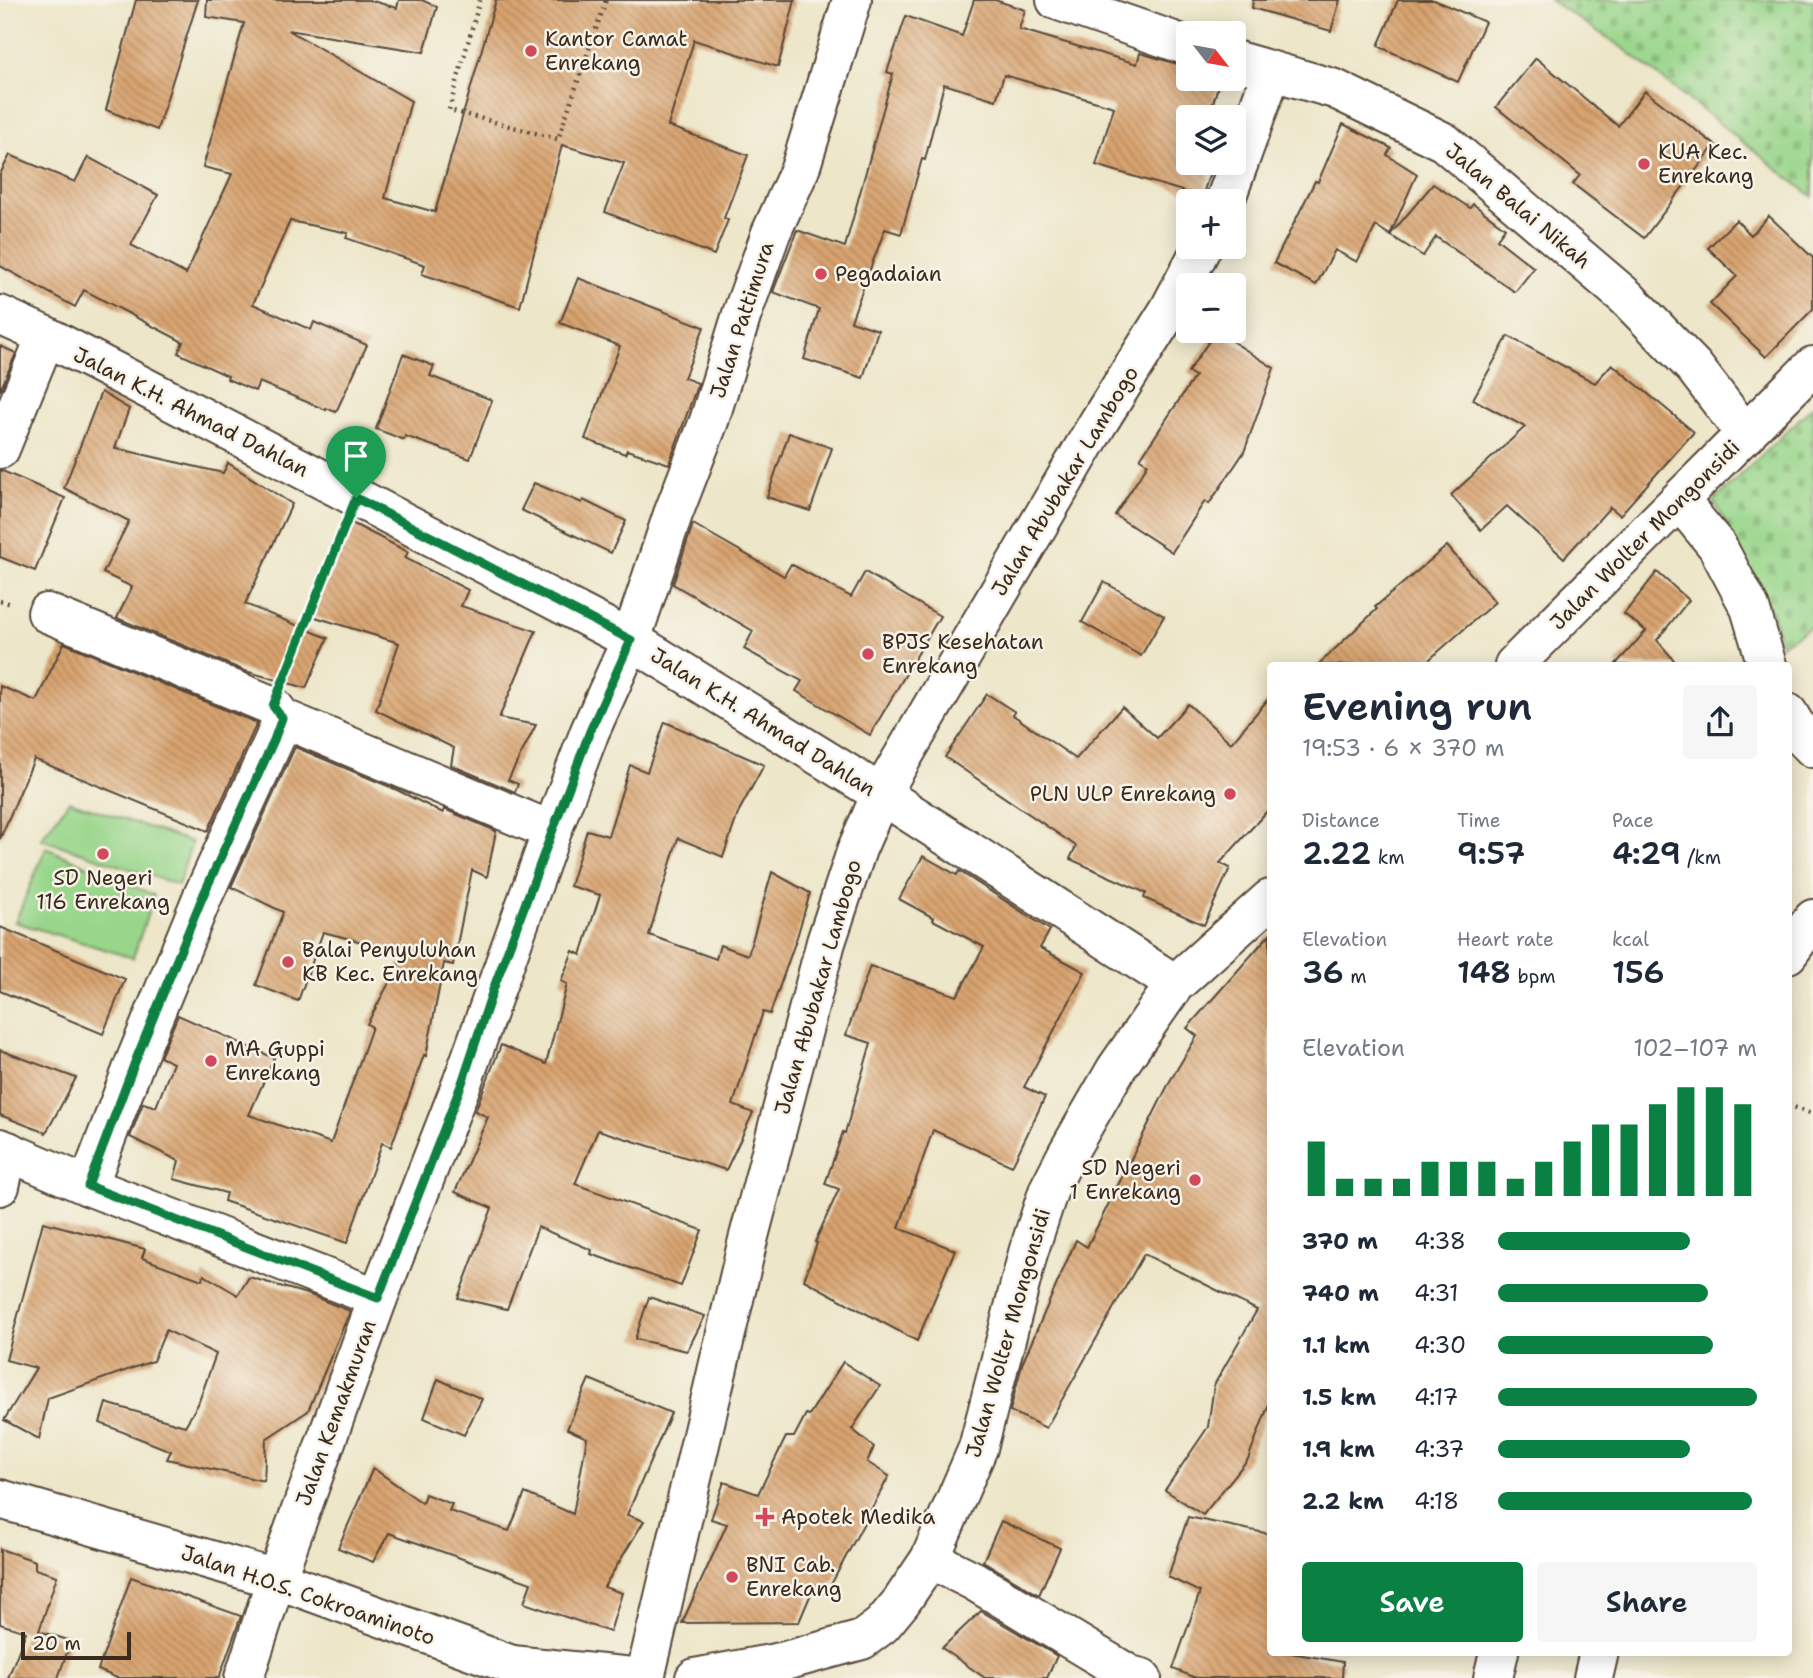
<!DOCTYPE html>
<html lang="en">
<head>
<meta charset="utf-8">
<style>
  body { margin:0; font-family:"Shantell Sans",sans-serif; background:#f6f6f7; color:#1f2937; height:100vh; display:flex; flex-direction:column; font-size:26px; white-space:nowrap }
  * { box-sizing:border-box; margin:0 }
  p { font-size:23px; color:#747a83 }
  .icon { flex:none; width:38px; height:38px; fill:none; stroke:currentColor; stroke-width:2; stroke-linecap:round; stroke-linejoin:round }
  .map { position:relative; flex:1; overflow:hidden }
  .drawer { position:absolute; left:1267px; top:662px; width:525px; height:994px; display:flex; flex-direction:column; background:#fff; border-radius:7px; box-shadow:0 4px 18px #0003 }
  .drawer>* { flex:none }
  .needle { width:46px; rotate:121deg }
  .buttons { position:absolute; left:1176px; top:21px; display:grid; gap:14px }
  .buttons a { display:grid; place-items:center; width:70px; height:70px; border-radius:7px; background:#fff; box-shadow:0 4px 18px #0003; font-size:35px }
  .scale { position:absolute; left:21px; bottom:18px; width:110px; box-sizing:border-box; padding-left:7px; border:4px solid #3b2a1e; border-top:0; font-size:19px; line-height:24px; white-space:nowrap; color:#3b2a1e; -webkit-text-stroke:5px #f7f3e8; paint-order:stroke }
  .pin { position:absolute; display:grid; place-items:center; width:60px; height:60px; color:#fff; margin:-72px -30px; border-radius:50% 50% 50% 0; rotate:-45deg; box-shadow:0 0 7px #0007 }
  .pin .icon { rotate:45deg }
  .round { display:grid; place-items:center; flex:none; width:74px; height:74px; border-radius:7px; background:#f6f6f7 }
  .overview { display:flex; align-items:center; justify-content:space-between; height:119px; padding:0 35px }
  h1 { font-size:38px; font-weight:600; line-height:52px }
  .stats { display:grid; grid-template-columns:repeat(3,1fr); gap:10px; height:119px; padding:7px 35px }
  .stats div { display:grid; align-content:center }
  .stats b { font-size:30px; font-weight:600 }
  .stats small { font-size:19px; font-weight:400 }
  .stats p { font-size:19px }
  .chart { height:196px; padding:14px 35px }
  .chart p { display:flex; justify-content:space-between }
  .chart svg { width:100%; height:126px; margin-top:7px; stroke:#0b8043; stroke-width:6 }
  .action { display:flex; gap:14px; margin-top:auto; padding:14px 35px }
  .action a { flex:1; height:80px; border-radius:7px; background:#0b8043; color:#fff; font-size:28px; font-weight:600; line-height:80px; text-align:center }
  .action a+a { background:#f6f6f7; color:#1f2937 }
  ul { padding:0 35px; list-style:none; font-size:23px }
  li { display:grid; grid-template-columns:112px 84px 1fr; align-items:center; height:52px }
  li i { height:18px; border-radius:9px; background:#0b8043 }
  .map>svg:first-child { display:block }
</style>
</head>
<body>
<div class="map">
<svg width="1813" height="1678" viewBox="0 0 1813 1678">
  <defs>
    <pattern id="cemetery-stones" width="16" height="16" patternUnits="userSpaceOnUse" patternTransform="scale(1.75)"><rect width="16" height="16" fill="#99d68b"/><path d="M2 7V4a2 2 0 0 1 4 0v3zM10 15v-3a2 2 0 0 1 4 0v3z" fill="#85b878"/></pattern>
    <pattern id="building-back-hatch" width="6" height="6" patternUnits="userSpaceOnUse" patternTransform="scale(1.75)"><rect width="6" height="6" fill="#d8a36f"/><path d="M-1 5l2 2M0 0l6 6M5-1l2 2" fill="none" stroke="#b0855b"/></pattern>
  </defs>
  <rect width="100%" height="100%" fill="#f7f3e8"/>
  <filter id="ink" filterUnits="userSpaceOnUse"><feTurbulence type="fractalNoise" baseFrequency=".0143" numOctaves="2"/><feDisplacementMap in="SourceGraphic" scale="14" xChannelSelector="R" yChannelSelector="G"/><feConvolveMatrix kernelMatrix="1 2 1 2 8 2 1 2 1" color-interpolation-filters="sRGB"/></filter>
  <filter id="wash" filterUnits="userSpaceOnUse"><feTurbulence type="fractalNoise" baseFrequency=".00686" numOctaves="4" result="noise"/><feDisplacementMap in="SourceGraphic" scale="28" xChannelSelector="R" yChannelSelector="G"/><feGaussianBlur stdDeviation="1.57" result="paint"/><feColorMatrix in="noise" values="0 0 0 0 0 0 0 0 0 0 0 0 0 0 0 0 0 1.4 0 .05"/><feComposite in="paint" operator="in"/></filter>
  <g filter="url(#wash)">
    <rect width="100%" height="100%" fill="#ede6c9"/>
    <g fill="#99d68b" stroke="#6a8054" stroke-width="2">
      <path d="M69 801 192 842 178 885 41 839Z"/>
      <path d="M46 848 154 895 133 958 15 922Z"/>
    </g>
    <g fill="url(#cemetery-stones)" stroke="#6a8054" stroke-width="2">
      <path d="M1550 0H1813V197L1623 48Z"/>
      <path d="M1813 406V625L1781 645 1772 612 1714 501Z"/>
    </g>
    <g id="blocks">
      <g fill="url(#building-back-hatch)">
        <path d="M136 0H198L157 130 106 110Z"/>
        <path d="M207 0H369L397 8 399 0H422L437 7 424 52 288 30 411 101 385 198 435 212 496 0H795L778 67 694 40 668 126 748 155 724 218 728 220 714 255 605 212 624 163 562 145 520 307 422 274 425 265 346 238 348 233 290 221 253 304 311 330 314 322 367 345 336 412 326 408V410L259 382 255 391 227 379 228 376 178 353 183 342 84 290 75 307 0 266V174L10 155 75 182 88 157 158 195 131 245 186 274 232 174 203 167 244 23 206 17Z"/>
        <path d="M974 0H995L1025 10 1019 29 1137 64 1140 53 1188 67V79H1220L1209 117H1188V163H1213L1202 197 1096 165 1114 107 1004 75 996 100 944 84 925 160 922 159 901 234 885 229 851 321 878 330 863 378 804 359 819 309 773 292 797 230 845 247 893 74 887 72 906 16 962 36Z"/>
        <path d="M1253 0H1340L1331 31 1252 8Z"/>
        <path d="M1398 0H1434L1485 22 1458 82 1378 46Z"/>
        <path d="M1536 58 1618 126 1645 91 1715 145 1644 238 1573 184 1580 175 1496 107Z"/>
        <path d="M1343 124 1391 148 1387 155 1417 174 1390 235 1376 226 1357 262 1335 250 1316 285 1274 263 1315 181 1318 182Z"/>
        <path d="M1433 184 1470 208 1473 204 1505 228 1497 239 1534 268 1515 292 1436 237 1423 256 1390 235Z"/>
        <path d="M1769 216 1813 258V309L1766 357 1710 304 1737 276 1708 248 1736 220 1751 235Z"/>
        <path d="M578 278 704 327 684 378 698 383 669 464 627 450 625 454 585 439 620 346 560 323Z"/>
        <path d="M1216 331 1274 368 1244 452 1209 504 1205 501 1172 552 1115 515 1148 464 1140 459 1195 376 1188 372Z"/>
        <path d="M1508 336 1595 383 1612 364 1694 432 1620 515 1610 507 1564 558 1507 506 1481 530 1451 495 1525 427 1473 399Z"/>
        <path d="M0 346 16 353 0 391Z"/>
        <path d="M403 354 434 366 430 376 492 400 470 459 405 436 404 440 376 429Z"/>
        <path d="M101 392 129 409 115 448 223 473 228 463 292 504 245 604 328 638 306 688 245 671 117 618 132 587 103 573 129 521 64 488Z"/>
        <path d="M789 433 832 448 810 511 767 497Z"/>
        <path d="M0 470 65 498 35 571 0 557Z"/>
        <path d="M534 483 582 503 583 500 626 521 611 553 521 510Z"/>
        <path d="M344 519 408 552 405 558 468 590 461 606 536 631 499 718 536 725 508 780 518 784 515 792 451 765 454 748 376 710 399 643 309 615Z"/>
        <path d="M693 524 784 576 791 564 851 597 865 572 940 616 870 735 796 691 802 681 744 649 753 631 673 584Z"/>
        <path d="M1447 546 1495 602 1423 665H1318L1377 609 1375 607Z"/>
        <path d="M1657 572 1689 600 1657 640 1678 665H1615L1646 631 1624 614Z"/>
        <path d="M1104 582 1164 616 1141 656 1082 622Z"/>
        <path d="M64 643 257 723 208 831 34 759 0 839V686L36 701Z"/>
        <path d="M987 694 1015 712 1013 715 1076 759 1122 707 1157 738 1188 704 1231 743 1270 697V808L1220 863 1230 868 1204 925 1144 898 1146 893 1070 859 1076 846 945 757Z"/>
        <path d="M665 722 764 765 739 811 723 857 678 838 649 935 716 959 720 945 748 955 772 872 810 893 797 937 770 1014 763 1012 733 1105 753 1113 726 1170 598 1130 575 1184 702 1230 681 1286 591 1254 592 1250 538 1227 507 1309 458 1298 492 1208 455 1192 488 1117 475 1111 501 1045 546 1064 567 984 561 981 573 951 581 955 600 895 570 886 587 830 608 836 630 765 647 772Z"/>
        <path d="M295 747 395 789 443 813 444 809 496 831 487 877 472 870 453 965 444 963 426 1056 424 1055 391 1147 382 1143 347 1243 224 1201 226 1193 174 1179 179 1161 130 1137 143 1103 156 1107 173 1063 160 1057 178 1015 274 1058 249 1115 331 1143 372 1027 367 1024 405 953 323 932 298 1001 256 985 283 912 231 887Z"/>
        <path d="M923 856 957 875 959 871 1050 930 1040 948 1085 972 1024 1087 1045 1097 1012 1166 933 1130 899 1228 955 1250 917 1341 804 1280 817 1243 815 1242 839 1189 825 1184 843 1132 845 1133 871 1043 846 1035 870 966 957 996 984 947 933 920 934 918 899 899Z"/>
        <path d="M0 927 125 979 103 1034 0 991Z"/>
        <path d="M1270 934V1401L1248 1459 1203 1515 1165 1490 1208 1427 1214 1385 1257 1310 1144 1254 1046 1428 1010 1411 1022 1364 1076 1240 1087 1247 1170 1081 1197 1036 1187 1028Z"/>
        <path d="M0 1050 76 1078 46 1133 0 1115Z"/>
        <path d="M43 1222 145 1249 142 1258 202 1280 204 1275 238 1295 249 1277 310 1295 350 1311 308 1411 266 1439 264 1481 167 1459 171 1451 100 1423 106 1403 185 1426 198 1404 216 1354 166 1330 153 1361 48 1398 39 1439 4 1420 36 1368 6 1360Z"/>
        <path d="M649 1297 705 1316 687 1351 635 1339Z"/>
        <path d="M843 1362 880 1386 852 1429 874 1447 867 1462 889 1476 826 1594 813 1589 799 1622 682 1623 727 1524 711 1519 724 1482 758 1494 786 1437H794L806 1414 809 1415Z"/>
        <path d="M438 1379 482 1399 464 1435 424 1418Z"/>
        <path d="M589 1379 671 1413 627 1515 644 1521 604 1587 622 1593 610 1632 524 1603 531 1583 389 1533 373 1562 338 1548 373 1468 422 1503 425 1494 452 1504 449 1511 509 1531 525 1493 573 1514 587 1438 567 1429Z"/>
        <path d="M1188 1517 1270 1534V1652H1285L1343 1662 1342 1678H1196L1173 1669 1200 1592 1168 1577Z"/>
        <path d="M1001 1521 1060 1548 1039 1595 983 1561Z"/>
        <path d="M0 1549 35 1561V1569L57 1576 39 1631 71 1641 58 1678H8L26 1632 0 1624Z"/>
        <path d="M131 1577 241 1616 219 1678H117L98 1670Z"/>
        <path d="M981 1611 1057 1656 1047 1678H985L942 1648Z"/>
      </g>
    </g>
  </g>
  <g filter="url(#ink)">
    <use href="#blocks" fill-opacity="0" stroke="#564638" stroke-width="2"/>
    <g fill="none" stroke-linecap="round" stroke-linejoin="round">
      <g stroke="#564638" stroke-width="42">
        <g id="minor">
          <path d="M1056 0 1188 46"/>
          <path d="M1234 60 1335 89 1444 142 1626 297 1694 367 1746 435"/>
          <path d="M1225 201 1272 71"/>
          <path d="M0 315 46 336 631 640 881 794 1175 984"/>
          <path d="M0 449 46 336"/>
          <path d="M1680 501 1717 546 1750 608 1767 665"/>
          <path d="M47 613 273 706 282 718 274 740 202 898 135 1062 88 1186"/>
          <path d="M1514 665 1813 366"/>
          <path d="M1788 713 1803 738 1813 748"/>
          <path d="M282 718 552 831"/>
          <path d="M1788 954 1813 919"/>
          <path d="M0 1148 88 1186 378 1298"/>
          <path d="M0 1186 8 1151"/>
          <path d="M930 1559 974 1581 1130 1675 1142 1678"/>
          <path d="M512 1665 643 1678"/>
          <path d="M244 1678 276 1579 378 1298 462 1083 552 831 590 731 631 640 673 514 709 421 742 314 771 233 800 169 852 0"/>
          <path d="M645 1678 747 1244 826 942 857 849 881 794 1098 423 1169 310 1202 247"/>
          <path d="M695 1678 781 1662 862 1640 882 1625 901 1602 930 1559 978 1448 1028 1253 1049 1189 1067 1154 1116 1069 1175 984 1270 899"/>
          <path d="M1493 1678 1499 1652"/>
          <path d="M1593 1678 1599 1652"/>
        </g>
      </g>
      <g stroke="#564638" stroke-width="42">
        <path id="highway" d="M0 1499 276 1579 512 1665 532 1678"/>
      </g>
      <g stroke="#564638" stroke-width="4.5" stroke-dasharray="2 5" stroke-linecap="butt">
        <path d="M480 0 449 110 558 139 606 0"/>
        <path d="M0 601 12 604"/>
        <path d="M286 673 343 531"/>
        <path d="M1788 1105 1813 1114"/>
      </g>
      <use href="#minor" stroke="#fff" stroke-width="38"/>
      <use href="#highway" stroke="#fff" stroke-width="38"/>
    </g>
  </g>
  <g fill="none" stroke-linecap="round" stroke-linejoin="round" filter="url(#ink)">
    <g stroke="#fff" stroke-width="14">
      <path id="route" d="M356 498 631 640 590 731 494 987 462 1083 378 1298 88 1186 135 1062 202 898 274 740 282 718 273 706Z"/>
    </g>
    <use href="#route" stroke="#0b8043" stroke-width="9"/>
  </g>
  <g fill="#d1495b" stroke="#f7f3e8" stroke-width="2.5">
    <circle cx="531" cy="51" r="7"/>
    <circle cx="1644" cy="164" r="7"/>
    <circle cx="821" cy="274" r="7"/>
    <circle cx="868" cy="654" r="7"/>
    <circle cx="1230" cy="794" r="7"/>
    <circle cx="103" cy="854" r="7"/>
    <circle cx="288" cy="962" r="7"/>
    <circle cx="211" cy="1061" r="7"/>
    <circle cx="1195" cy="1180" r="7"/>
    <path d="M761.5 1506.5h7v7h7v7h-7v7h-7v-7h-7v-7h7z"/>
    <circle cx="732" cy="1577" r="7"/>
  </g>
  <g text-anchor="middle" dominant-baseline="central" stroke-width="5" stroke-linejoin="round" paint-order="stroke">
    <g font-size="21" fill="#3b2a1e" stroke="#f7f3e8" text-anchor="start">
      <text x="545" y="39">Kantor Camat<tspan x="545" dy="24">Enrekang</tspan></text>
      <text x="1658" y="152">KUA Kec.<tspan x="1658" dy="24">Enrekang</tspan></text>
      <text x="835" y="274">Pegadaian</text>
      <text x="882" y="642">BPJS Kesehatan<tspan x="882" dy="24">Enrekang</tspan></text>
      <text x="1216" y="794" text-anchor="end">PLN ULP Enrekang</text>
      <text x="103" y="878" text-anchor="middle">SD Negeri<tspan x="103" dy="24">116 Enrekang</tspan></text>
      <text x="302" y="950">Balai Penyuluhan<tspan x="302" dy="24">KB Kec. Enrekang</tspan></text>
      <text x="225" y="1049">MA Guppi<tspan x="225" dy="24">Enrekang</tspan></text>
      <text x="1181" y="1168" text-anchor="end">SD Negeri<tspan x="1181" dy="24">1 Enrekang</tspan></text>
      <text x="781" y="1517">Apotek Medika</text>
      <text x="746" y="1565">BNI Cab.<tspan x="746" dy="24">Enrekang</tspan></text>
    </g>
    <g font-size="21" fill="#3b2a1e" stroke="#f7f3e8">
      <text transform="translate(1518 206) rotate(40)">Jalan Balai Nikah</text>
      <text transform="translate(742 320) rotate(-72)">Jalan Pattimura</text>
      <text transform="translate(191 412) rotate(27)">Jalan K.H. Ahmad Dahlan</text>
      <text transform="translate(1065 481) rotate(-59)">Jalan Abubakar Lambogo</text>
      <text transform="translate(1645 535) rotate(-45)">Jalan Wolter Mongonsidi</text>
      <text transform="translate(763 722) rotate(32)">Jalan K.H. Ahmad Dahlan</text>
      <text transform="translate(818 987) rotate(-74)">Jalan Abubakar Lambogo</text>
      <text transform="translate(1008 1333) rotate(-74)">Jalan Wolter Mongonsidi</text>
      <text transform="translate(336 1413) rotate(-70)">Jalan Kemakmuran</text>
      <text transform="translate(308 1595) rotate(19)">Jalan H.O.S. Cokroaminoto</text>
    </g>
  </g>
</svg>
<div class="buttons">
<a><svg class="needle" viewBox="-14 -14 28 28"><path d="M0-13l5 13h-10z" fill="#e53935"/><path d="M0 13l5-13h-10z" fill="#747a83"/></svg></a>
<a><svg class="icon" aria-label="layers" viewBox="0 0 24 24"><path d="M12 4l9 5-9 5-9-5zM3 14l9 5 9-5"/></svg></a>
<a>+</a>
<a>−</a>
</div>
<div class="scale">20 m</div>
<div class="pin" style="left:356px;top:498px;background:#1e9e55"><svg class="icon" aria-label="arrive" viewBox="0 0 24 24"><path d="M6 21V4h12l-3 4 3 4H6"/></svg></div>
<section class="drawer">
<div class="overview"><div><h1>Evening run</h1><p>19:53 · 6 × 370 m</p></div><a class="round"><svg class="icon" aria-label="share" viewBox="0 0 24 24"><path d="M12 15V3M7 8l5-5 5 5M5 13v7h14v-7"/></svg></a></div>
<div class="stats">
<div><p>Distance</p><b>2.22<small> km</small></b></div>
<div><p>Time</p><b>9:57</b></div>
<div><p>Pace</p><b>4:29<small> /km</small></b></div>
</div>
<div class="stats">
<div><p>Elevation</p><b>36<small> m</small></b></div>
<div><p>Heart rate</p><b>148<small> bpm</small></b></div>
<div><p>kcal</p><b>156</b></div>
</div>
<div class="chart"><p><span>Elevation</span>102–107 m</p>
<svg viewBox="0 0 160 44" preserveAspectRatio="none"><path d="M5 44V25M15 44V38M25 44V38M35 44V38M45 44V32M55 44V32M65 44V32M75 44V38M85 44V32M95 44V25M105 44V19M115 44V19M125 44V12M135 44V6M145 44V6M155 44V12"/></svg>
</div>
<ul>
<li><b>370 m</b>4:38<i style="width:74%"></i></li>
<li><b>740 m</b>4:31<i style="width:81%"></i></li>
<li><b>1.1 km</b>4:30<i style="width:83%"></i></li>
<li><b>1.5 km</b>4:17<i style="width:100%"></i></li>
<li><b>1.9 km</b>4:37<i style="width:74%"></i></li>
<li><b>2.2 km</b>4:18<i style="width:98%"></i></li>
</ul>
<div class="action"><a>Save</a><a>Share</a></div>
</section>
</div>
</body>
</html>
